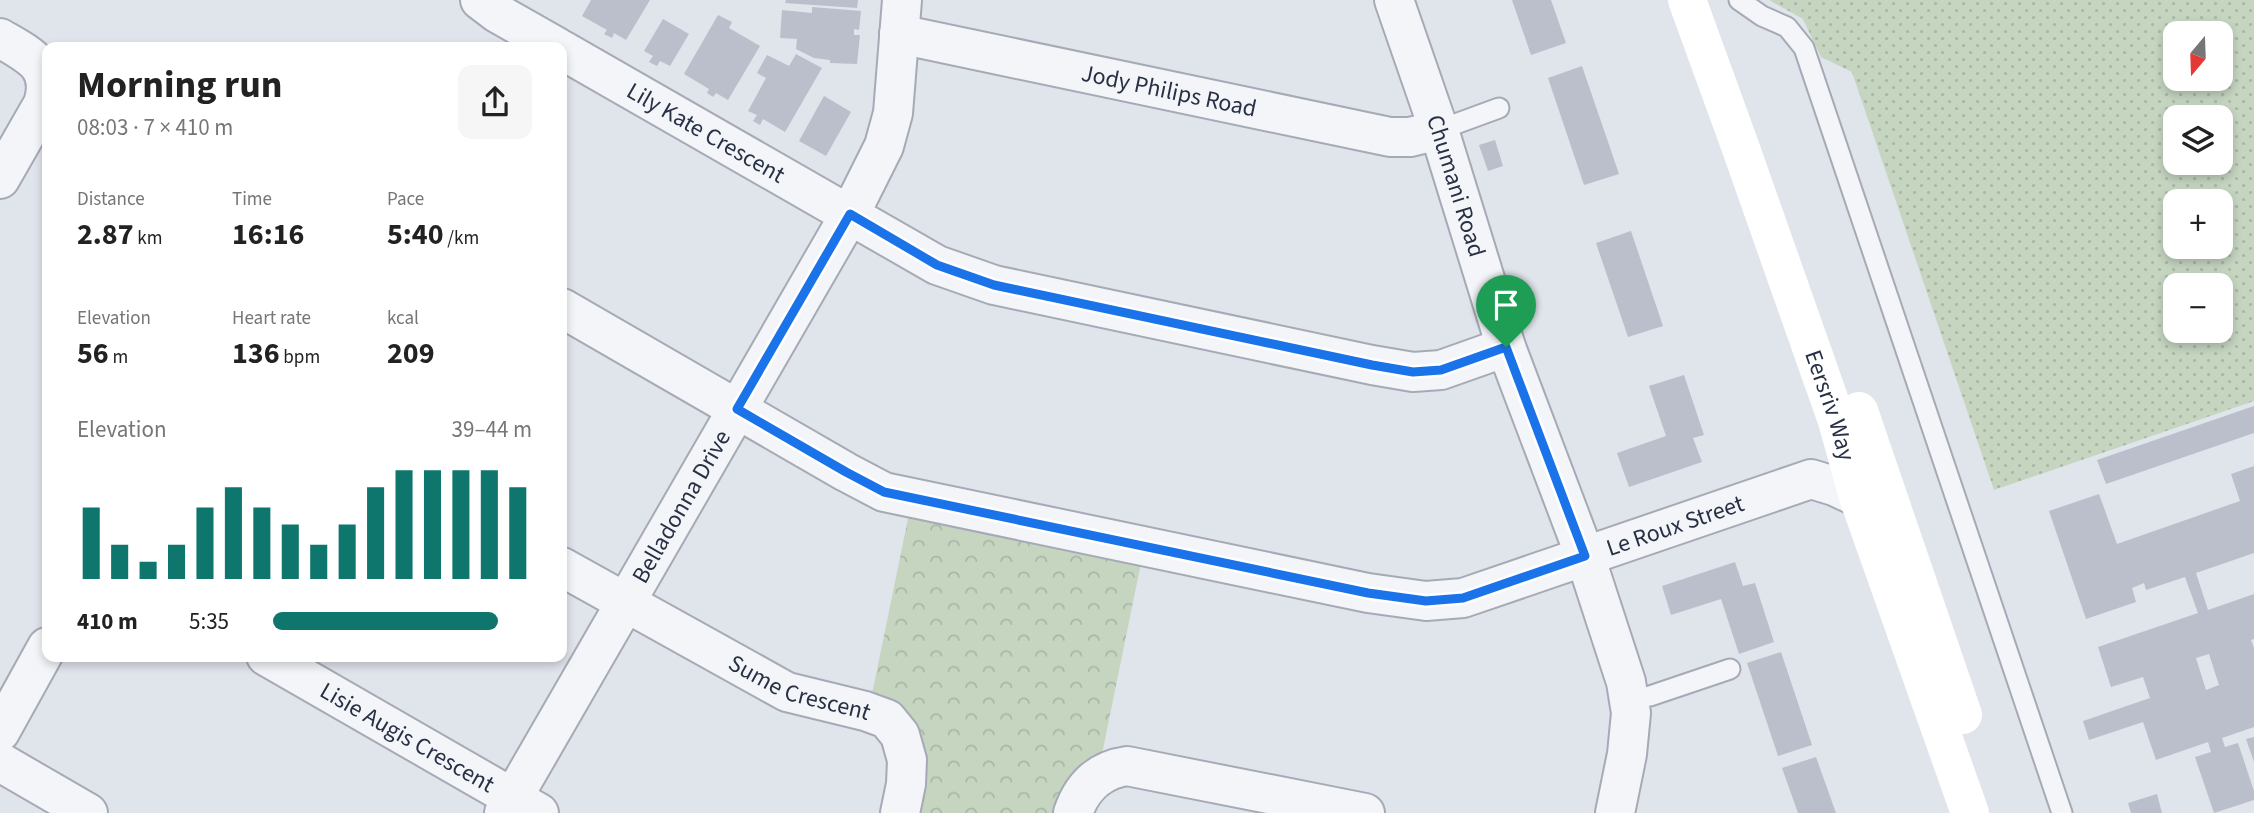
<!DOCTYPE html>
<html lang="en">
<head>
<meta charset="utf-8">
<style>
  body { margin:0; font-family:"Source Sans 3",sans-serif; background:#f6f6f6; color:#222; height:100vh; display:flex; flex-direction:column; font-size:26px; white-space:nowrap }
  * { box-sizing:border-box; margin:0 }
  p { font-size:23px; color:#767676 }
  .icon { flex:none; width:38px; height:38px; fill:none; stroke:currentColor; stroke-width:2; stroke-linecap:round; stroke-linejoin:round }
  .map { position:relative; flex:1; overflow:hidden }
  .sheet { position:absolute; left:42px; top:42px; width:525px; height:620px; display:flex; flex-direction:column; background:#fff; border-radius:14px; box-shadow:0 4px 10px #0003 }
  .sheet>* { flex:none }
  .needle { width:46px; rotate:199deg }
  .buttons { position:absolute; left:2163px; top:21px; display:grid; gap:14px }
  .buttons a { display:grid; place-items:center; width:70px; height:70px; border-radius:14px; background:#fff; box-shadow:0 4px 10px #0003; font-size:35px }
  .pin { position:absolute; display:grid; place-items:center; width:60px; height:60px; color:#fff; margin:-72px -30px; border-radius:50% 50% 50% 0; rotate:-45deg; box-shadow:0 0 7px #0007 }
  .pin .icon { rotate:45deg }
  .round { display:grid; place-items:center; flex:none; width:74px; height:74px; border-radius:14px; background:#f6f6f6 }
  .headline { display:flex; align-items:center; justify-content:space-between; height:119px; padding:0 35px }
  h1 { font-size:38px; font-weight:700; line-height:52px }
  .metrics { display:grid; grid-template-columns:repeat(3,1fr); gap:10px; height:119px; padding:7px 35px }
  .metrics div { display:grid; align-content:center }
  .metrics b { font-size:30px; font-weight:700 }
  .metrics small { font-size:19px; font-weight:400 }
  .metrics p { font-size:19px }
  .chart { height:196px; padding:14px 35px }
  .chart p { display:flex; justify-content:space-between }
  .chart svg { width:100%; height:126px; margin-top:7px; stroke:#0f766e; stroke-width:6 }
  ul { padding:0 35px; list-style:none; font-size:23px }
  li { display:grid; grid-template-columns:112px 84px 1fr; align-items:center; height:52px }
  li i { height:18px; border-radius:9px; background:#0f766e }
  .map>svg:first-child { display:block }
</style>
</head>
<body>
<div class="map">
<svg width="2254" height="813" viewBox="0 0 2254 813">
  <defs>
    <pattern id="grass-dots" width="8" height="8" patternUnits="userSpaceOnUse" patternTransform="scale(1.75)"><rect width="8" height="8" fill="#c5d5c0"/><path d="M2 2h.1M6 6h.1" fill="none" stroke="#a9b7a6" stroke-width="1.8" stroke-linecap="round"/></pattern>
    <pattern id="forest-crowns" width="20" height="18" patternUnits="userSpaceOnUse" patternTransform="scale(1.75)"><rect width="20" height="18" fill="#c5d5c0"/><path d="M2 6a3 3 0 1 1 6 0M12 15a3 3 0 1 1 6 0" fill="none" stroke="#a9b7a6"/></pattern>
  </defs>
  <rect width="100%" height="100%" fill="#e0e4eb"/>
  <path fill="url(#grass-dots)" fill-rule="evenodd" d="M1769 0H2254V401L1994 490 1852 72 1821 57 1803 19ZM2175 33H2221V79H2175ZM2175 117H2221V163H2175ZM2175 201H2221V247H2175ZM2175 285H2221V331H2175Z"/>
  <path fill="url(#forest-crowns)" d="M910 509 1142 558 1101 759 1063 813H913L871 699Z"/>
  <g fill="#babfcb" fill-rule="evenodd">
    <path d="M591 0H650L626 40 614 33 612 38 604 34 607 30 582 16Z"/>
    <path d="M786 0H858L857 8 785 3Z"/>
    <path d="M1512 0H1551L1566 43 1531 55Z"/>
    <path d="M812 7 861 11 859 30 854 29V35H860L857 64 830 63V60L814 58 796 49 797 39 780 38 782 10 812 13Z"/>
    <path d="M718 15 732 22 729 28 760 46 728 100 716 93 713 97 707 93 709 89 684 74Z"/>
    <path d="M663 19 689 34 670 66 660 61 657 66 649 62 653 56 644 51Z"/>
    <path d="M796 54 822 68 785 132 763 119 760 125 753 121 757 115 748 111 766 78 757 73 767 55 789 66Z"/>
    <path d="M1582 66 1619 174 1584 185 1548 78Z"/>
    <path d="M824 96 851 112 826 156 799 141Z"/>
    <path d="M1495 140 1503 166 1488 171 1479 145Z"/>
    <path d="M1631 231 1663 326 1628 337 1596 243Z"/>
    <path d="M1684 375 1704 435 1693 438 1702 462 1629 487 1617 453 1666 436 1649 386Z"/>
    <path d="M2254 406V433L2106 484 2097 460Z"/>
    <path d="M2254 466V553L2196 573 2208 610 2254 594V639L2251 640 2254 648V727L2222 738 2225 747 2238 743 2254 791V800L2214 813 2195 757 2211 752 2208 742 2156 760 2143 722 2089 740 2083 721 2150 698 2143 677 2111 687 2098 647 2198 613 2185 577 2146 590 2144 583 2132 588 2136 602 2086 619 2049 511 2099 494 2117 544 2240 501 2231 474ZM2209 654 2219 685 2206 690 2196 658Z"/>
    <path d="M1735 562 1743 586 1755 583 1774 642 1739 654 1721 599 1671 615 1662 586Z"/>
    <path d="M1781 652 1812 745 1778 756 1747 663Z"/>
    <path d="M2254 737V762L2246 739Z"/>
    <path d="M1816 757 1836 813H1798L1782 768Z"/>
    <path d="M2157 794 2162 813H2131L2128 803Z"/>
  </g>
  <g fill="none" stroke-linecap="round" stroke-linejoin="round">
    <g stroke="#a5aab6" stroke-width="23">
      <g id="service">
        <path d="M1739 0 1762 16 1787 27 1804 48 2062 813"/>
        <path d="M1439 130 1499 108"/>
        <path d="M1629 700 1650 696 1730 669"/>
      </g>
    </g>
    <g stroke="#a5aab6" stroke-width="42">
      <g id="minor">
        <path d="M480 0 497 13 557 47"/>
        <path id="s1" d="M1394 0 1439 130 1506 347 1585 556 1626 682 1631 713 1627 754 1615 813"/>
        <path id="s2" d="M899 34 1390 137H1410L1439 130"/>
        <path d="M0 38C29 55 55 66 43 104L0 179"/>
        <path id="s3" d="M562 50 937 265 994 285 1372 365 1413 372 1441 370 1506 347"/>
        <path id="s4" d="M562 308 846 472 884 492 1368 593 1426 601 1463 598 1811 479 1834 486 1858 497"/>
        <path id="s5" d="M562 567 787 692 865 711 887 719 900 735 907 760 906 784 900 813"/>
        <path id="s6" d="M266 656 539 813"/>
        <path d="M0 732 47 647"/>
        <path d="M0 762 88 813"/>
        <path id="s7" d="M504 813 850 214 884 146 893 113 902 0"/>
        <path d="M1073 813C1082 787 1099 770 1127 766L1365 813"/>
      </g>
    </g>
    <use href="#service" stroke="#f3f5f8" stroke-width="19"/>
    <use href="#minor" stroke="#f3f5f8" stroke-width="38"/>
    <g stroke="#fff" stroke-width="38">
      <path id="s8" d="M1687 0 1739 143 1837 421 1858 497 1970 813"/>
      <path d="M1859 411 1963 715"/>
    </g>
  </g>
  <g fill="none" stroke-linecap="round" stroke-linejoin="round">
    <g stroke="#fff" stroke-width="14">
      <path id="route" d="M850 214 937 265 994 285 1372 365 1413 372 1441 370 1506 347 1585 556 1463 598 1426 601 1368 593 884 492 846 472 737 409Z"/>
    </g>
    <use href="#route" stroke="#1a73e8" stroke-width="9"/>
  </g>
  <g text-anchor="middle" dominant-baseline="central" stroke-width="7" stroke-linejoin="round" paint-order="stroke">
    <g font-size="24" fill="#273044" stroke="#f0f3f8">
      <text stroke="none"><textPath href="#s2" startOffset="276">Jody Philips Road</textPath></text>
      <text stroke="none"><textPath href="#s3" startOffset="166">Lily Kate Crescent</textPath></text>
      <text stroke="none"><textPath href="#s1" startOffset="196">Chumani Road</textPath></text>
      <text stroke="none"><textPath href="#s8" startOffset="430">Eersriv Way</textPath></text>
      <text stroke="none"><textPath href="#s7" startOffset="354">Belladonna Drive</textPath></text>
      <text stroke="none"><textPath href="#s4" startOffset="1185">Le Roux Street</textPath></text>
      <text stroke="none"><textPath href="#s5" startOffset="268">Sume Crescent</textPath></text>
      <text stroke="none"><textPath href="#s6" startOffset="163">Lisie Augis Crescent</textPath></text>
    </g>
  </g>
</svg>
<div class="buttons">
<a><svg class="needle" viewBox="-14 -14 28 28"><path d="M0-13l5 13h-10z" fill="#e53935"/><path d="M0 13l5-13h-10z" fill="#767676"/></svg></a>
<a><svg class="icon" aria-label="layers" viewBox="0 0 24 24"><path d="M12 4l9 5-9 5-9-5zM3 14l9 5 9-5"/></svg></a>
<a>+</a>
<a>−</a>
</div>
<div class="pin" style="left:1506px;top:347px;background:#1e9e55"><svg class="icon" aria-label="arrive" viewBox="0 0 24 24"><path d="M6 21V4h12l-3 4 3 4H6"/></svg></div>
<section class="sheet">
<div class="headline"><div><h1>Morning run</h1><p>08:03 · 7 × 410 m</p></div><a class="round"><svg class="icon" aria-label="share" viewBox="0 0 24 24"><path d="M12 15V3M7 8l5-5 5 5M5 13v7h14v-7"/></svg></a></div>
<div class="metrics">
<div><p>Distance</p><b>2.87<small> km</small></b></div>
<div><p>Time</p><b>16:16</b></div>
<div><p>Pace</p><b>5:40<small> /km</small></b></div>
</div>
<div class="metrics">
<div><p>Elevation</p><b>56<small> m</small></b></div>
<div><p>Heart rate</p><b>136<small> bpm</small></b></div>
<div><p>kcal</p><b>209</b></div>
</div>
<div class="chart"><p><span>Elevation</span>39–44 m</p>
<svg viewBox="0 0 160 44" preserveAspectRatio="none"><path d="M5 44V19M15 44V32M25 44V38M35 44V32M45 44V19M55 44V12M65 44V19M75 44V25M85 44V32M95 44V25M105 44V12M115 44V6M125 44V6M135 44V6M145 44V6M155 44V12"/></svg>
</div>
<ul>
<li><b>410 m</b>5:35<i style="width:87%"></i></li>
</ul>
</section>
</div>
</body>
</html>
